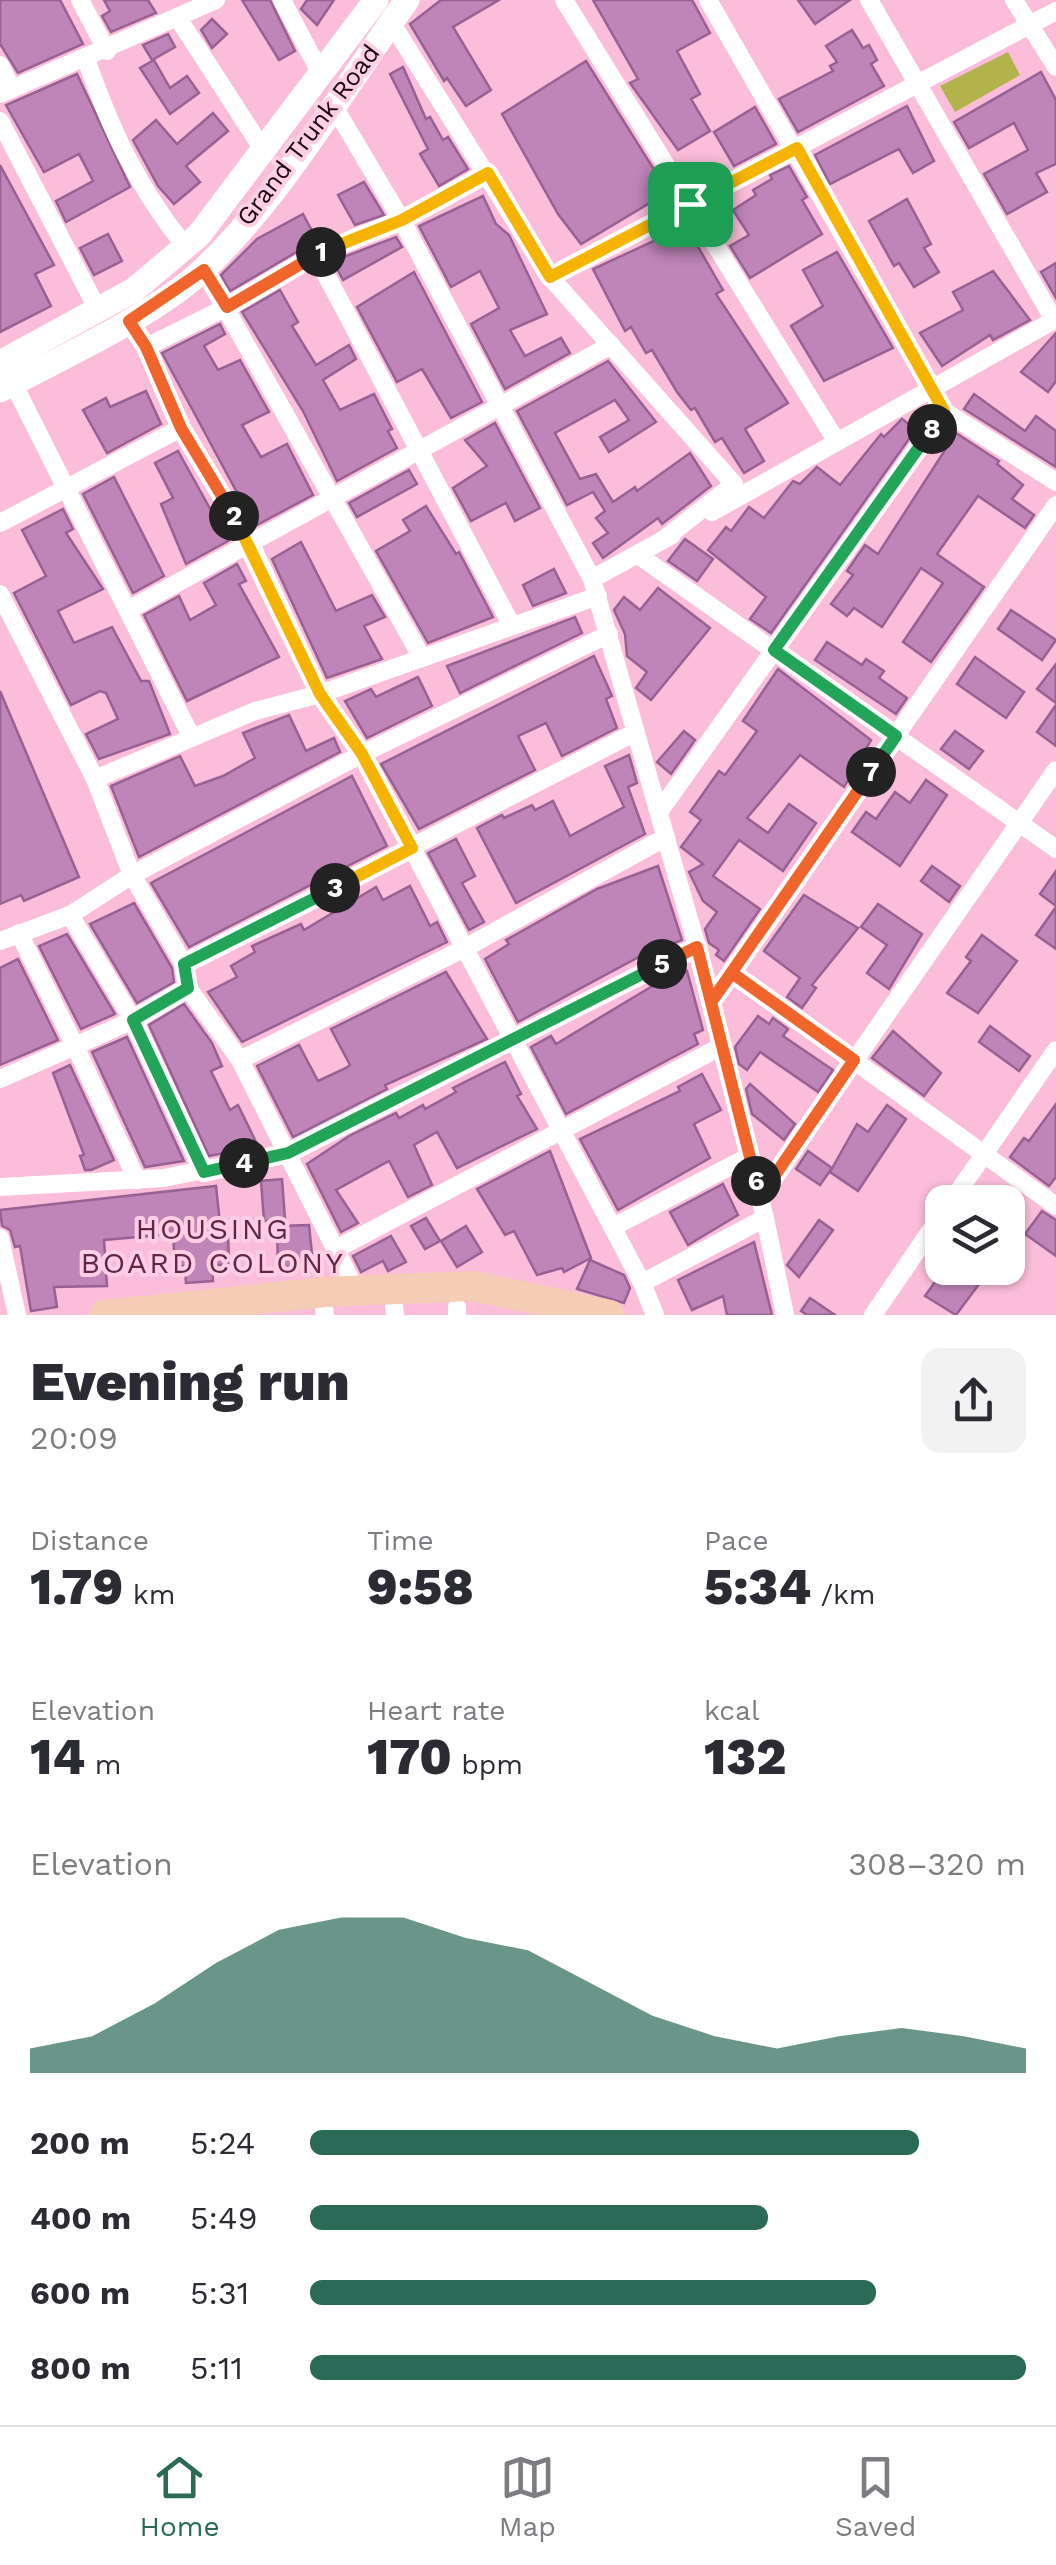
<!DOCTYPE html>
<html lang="en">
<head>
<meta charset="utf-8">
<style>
  body { margin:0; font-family:"Work Sans",sans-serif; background:#f2f2f3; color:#2b2b33; height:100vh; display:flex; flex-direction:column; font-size:38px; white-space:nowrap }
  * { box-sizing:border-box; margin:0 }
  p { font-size:32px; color:#7c7c81 }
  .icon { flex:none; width:55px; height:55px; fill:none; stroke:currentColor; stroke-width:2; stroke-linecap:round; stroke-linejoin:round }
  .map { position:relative; height:1315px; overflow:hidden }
  .sheet { display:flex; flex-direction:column; background:#fff; flex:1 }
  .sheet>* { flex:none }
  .controls { position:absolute; left:925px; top:1185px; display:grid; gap:20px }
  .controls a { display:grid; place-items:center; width:100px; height:100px; border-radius:20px; background:#fff; box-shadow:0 2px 8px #0004; font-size:50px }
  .pin { position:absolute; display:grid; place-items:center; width:85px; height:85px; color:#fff; margin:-42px; border-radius:20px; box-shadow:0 5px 15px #0006 }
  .km { position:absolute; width:50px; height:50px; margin:-25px; border-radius:50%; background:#222; color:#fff; font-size:28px; line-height:50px; text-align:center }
  .round { display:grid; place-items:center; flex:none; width:105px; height:105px; border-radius:20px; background:#f2f2f3 }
  .overview { display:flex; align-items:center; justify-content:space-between; height:170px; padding:0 30px }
  h1 { font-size:55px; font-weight:800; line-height:75px }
  .metrics { display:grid; grid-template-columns:repeat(3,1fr); gap:15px; height:170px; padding:10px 30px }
  .metrics div { display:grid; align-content:center }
  .metrics b { font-size:50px; font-weight:800 }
  .metrics small { font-size:28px; font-weight:400 }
  .metrics p { font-size:28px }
  .chart { height:280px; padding:20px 30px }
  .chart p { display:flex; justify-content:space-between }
  .chart svg { width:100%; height:180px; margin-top:10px; fill:#2b6a57; opacity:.7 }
  ul { padding:0 30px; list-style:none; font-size:32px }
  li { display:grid; grid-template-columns:160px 120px 1fr; align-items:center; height:75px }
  li i { height:25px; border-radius:12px; background:#2b6a57 }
  .tab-bar { display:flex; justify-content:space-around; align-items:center; height:140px; border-top:2px solid #e1e1e2; background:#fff; font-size:28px; color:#7c7c81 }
  .tab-bar a { display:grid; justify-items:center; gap:5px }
  .tab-bar .active { color:#2b6a57 }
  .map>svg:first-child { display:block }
</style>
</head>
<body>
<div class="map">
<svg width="1056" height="1315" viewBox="0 0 1056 1315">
  <rect width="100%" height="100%" fill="#fbbdd9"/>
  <path fill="#b2b44b" d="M1008 52 1020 75 955 112 940 86Z"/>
  <g fill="#bf85b9" stroke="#986193" stroke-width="2.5">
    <path d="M0 0H60L83 44 18 73 0 44Z"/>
    <path d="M104 0H148L156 13 111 32 102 16 110 11Z"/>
    <path d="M242 0H270L295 51 279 60Z"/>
    <path d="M307 0H334L317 25 301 9Z"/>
    <path d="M441 0H499L453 27 491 90 466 106 447 78 444 81 410 24Z"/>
    <path d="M593 0H692L710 33 677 51 700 94 691 99 710 131 678 150 630 83 638 79Z"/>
    <path d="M798 0H850L815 24Z"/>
    <path d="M212 19 227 34 212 48 201 30Z"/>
    <path d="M852 30 863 48 869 45 877 60 871 64 884 86 798 132 779 99 833 71 830 66 837 62 826 46Z"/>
    <path d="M168 34 175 47 152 60 143 45Z"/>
    <path d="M154 60 170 88 187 76 199 93 170 114 140 68Z"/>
    <path d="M586 61 668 192 581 244 558 214 502 114Z"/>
    <path d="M403 67 426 119 430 117 443 140 448 137 468 169 439 186 420 154 428 149 390 74Z"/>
    <path d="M1041 72 1056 100V164L1036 173 1047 192 1007 214 984 174 1028 150 1014 123 969 148 954 122Z"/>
    <path d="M77 74 130 187 66 222 56 201 93 181 79 154 44 172 6 105Z"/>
    <path d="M907 106 934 161 913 173 899 149 830 184 815 155Z"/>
    <path d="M755 107 776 144 734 166 714 132Z"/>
    <path d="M213 113 228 131 186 166 200 182 174 204 158 186 133 140 156 120 177 144Z"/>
    <path d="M0 165 54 265 35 274 51 306 0 332Z"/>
    <path d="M789 166 807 197 802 200 822 234 750 278 730 246 749 235 733 210 756 195 753 190 772 179 770 175Z"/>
    <path d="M364 182 384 215 355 225 338 195Z"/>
    <path d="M483 196 496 224 509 235 547 314 510 330 525 356 561 338 570 353 505 389 471 324 499 308 480 271 451 287 419 226Z"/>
    <path d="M907 199 931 244 924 248 939 272 914 287 899 263 894 266 869 221Z"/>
    <path d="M303 214 317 240 230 291 221 275 257 239Z"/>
    <path d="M686 226 723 290 716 294 788 403 745 429 764 461 744 473 722 438 715 442 695 408 691 410 677 392 652 350 646 353 631 327 625 331 593 269Z"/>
    <path d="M108 234 122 261 94 275 80 248Z"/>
    <path d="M396 237 402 247 343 280 333 261Z"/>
    <path d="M837 252 893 348 824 381 791 326 823 306 803 270Z"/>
    <path d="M1056 263V298L1041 272Z"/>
    <path d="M993 271 1030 320 993 340 990 335 942 366 920 333 963 310 953 292Z"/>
    <path d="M414 272 482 402 451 418 422 369 397 382 357 307Z"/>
    <path d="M280 290 298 322 292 326 316 365 349 345 356 359 323 380 340 410 374 394 392 429 388 431 397 448 337 481 303 411 242 312Z"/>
    <path d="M220 324 225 334 204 346 218 370 240 360 269 412 242 425 261 457 287 444 313 495 255 526 162 353Z"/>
    <path d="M1056 333V381L1048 392 1021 372Z"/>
    <path d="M608 361 656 422 609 452 600 437 629 420 615 400 555 433 580 479 596 474 613 502 635 487 637 491 690 453 711 486 662 524 658 518 603 558 593 543 608 533 596 518 605 511 593 492 567 505 517 411Z"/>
    <path d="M146 391 161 424 107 453 83 410 106 398 110 407Z"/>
    <path d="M974 394 1025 431 1036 416 1056 431V467L964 409Z"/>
    <path d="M902 419 916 429 771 633 750 619 766 597 708 550 726 527 731 531 749 507 764 518 793 481 800 484 817 467 840 485 881 434 884 437Z"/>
    <path d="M495 423 540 508 515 521 506 503 471 521 453 488 487 466 465 440Z"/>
    <path d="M956 433 999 461 997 464 1023 485 1012 499 1034 515 1025 528 978 496 937 554 984 587 931 662 903 642 943 583 921 568 882 627 854 608 847 616 831 604 853 575 847 571 865 545 878 554Z"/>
    <path d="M178 451 228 541 186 564 161 504 173 498 155 463Z"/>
    <path d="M409 470 417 484 357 517 349 503Z"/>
    <path d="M114 477 164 576 133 593 83 494Z"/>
    <path d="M426 506 456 554 459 552 493 617 428 643 376 551 410 531 403 520Z"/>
    <path d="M63 509 73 529 66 533 103 589 58 611 74 643 112 627 141 681H149L170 734 99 759 86 734 118 719 106 693 100 691 71 705 14 593 46 576 22 530Z"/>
    <path d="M685 539 713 559 697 581 668 561Z"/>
    <path d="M301 542 336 611 372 595 385 617 364 626 382 659 327 678 272 559Z"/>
    <path d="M237 564 246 581 239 584 279 657 187 701 144 615 179 596 190 620 216 605 204 583Z"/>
    <path d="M554 569 566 593 533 606 523 585Z"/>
    <path d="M658 588 710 628 651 700 636 688 647 672 627 656 625 634 614 610 624 597 640 610Z"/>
    <path d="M1011 610 1056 640 1042 660 998 629Z"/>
    <path d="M575 617 582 633 460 693 447 666Z"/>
    <path d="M827 642 862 665 866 659 884 671 879 678 907 698 896 714 815 660Z"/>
    <path d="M594 656 612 696 606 699 617 728 562 756 546 723 518 736 535 770 419 829 381 764Z"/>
    <path d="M975 657 1024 692 1006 718 957 684Z"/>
    <path d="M1056 664V703L1037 689Z"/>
    <path d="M778 669 871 740 844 787 800 755 747 818 768 833 789 804 816 823 783 871 739 840 713 876 760 909 724 961 716 955 719 950 709 943 705 929 717 912 703 901 689 872 703 864 681 847 701 820 690 812 719 771 725 775 757 731 743 721Z"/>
    <path d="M418 677 432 706 367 738 345 701 371 689 376 697Z"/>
    <path d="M0 691 79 877 24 901 21 895 0 904Z"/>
    <path d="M1056 705V746L1037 732Z"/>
    <path d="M289 715 306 751 334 738 340 752 139 857 111 786 180 756 195 786 223 776 255 758 243 733Z"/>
    <path d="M684 731 695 740 671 774 657 762Z"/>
    <path d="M955 731 983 751 969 769 941 749Z"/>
    <path d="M629 755 637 783 628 787 645 834 516 903 477 828 502 815 504 818 532 805 535 810 553 801 570 836 624 807 605 766Z"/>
    <path d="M352 776 387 846 189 947 151 883Z"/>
    <path d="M926 780 947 795 900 866 852 832 866 812 876 819 895 792 910 803Z"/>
    <path d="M456 839 475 876 462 883 484 922 469 930 428 853Z"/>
    <path d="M658 866 682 940 637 958 518 1022 485 959 509 944 506 940 597 889Z"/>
    <path d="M932 866 960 886 949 902 921 881Z"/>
    <path d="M1056 871V906L1040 894Z"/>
    <path d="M410 886 430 926 437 922 447 942 242 1042 208 992 237 977 231 966 255 952 252 946 301 924 304 930 376 887 383 900Z"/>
    <path d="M804 895 858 928 812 985 816 988 802 1008 787 997 800 978 764 951Z"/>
    <path d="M134 903 172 968 174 982 137 1003 90 924Z"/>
    <path d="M878 904 922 934 889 989 867 973 887 945 861 927Z"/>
    <path d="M1056 907V949L1036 935Z"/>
    <path d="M67 934 115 1014 81 1029 39 946Z"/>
    <path d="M982 935 1017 961 978 1013 947 993 971 961 966 957Z"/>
    <path d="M18 959 58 1040 0 1065V968Z"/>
    <path d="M687 971 703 1030 694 1034 698 1044 566 1114 531 1047 551 1036 556 1044 654 985Z"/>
    <path d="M446 972 487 1039 385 1085 387 1089 293 1137 257 1066 299 1045 318 1081 346 1068 350 1065 331 1029Z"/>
    <path d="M184 1004 212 1043 222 1066 211 1071 230 1110 238 1105 258 1146 209 1156 149 1025Z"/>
    <path d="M758 1016 769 1024 773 1018 788 1029 783 1036 833 1070 818 1092 760 1052 747 1070 739 1064 735 1047Z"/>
    <path d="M990 1026 1030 1056 1019 1071 979 1042Z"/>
    <path d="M893 1031 941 1073 924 1096 872 1058Z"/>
    <path d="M127 1037 184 1161 145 1167 92 1052Z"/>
    <path d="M505 1062 521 1094 517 1096 537 1129 457 1168 437 1132 414 1145 432 1185 408 1197 389 1161 336 1190 358 1223 341 1232 307 1164 349 1136 396 1113 399 1118 423 1105 425 1109 456 1092 453 1088Z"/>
    <path d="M70 1065 114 1160 91 1170H85L80 1156 84 1155 53 1073Z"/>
    <path d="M702 1074 721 1110 694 1124 710 1158 618 1210 580 1139 680 1091 678 1087Z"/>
    <path d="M750 1084 795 1124 784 1140 752 1114 746 1089Z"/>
    <path d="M1056 1104V1177L1049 1186 1010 1157 1024 1138 1029 1141Z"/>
    <path d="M887 1105 906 1119 858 1191 830 1172 857 1124 868 1132Z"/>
    <path d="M550 1151 591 1258 564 1272 562 1268 537 1275 514 1231 505 1235 477 1189Z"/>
    <path d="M808 1151 832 1168 820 1185 796 1169Z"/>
    <path d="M282 1179 285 1219 264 1221 261 1181Z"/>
    <path d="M723 1184 738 1215 688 1245 670 1212Z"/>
    <path d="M216 1186 221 1233 228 1232 229 1265H212L213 1281 186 1283 185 1266H175L173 1234 104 1240 107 1286 54 1287 57 1307 31 1311 20 1246 15 1247 10 1230 2 1226 0 1210Z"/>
    <path d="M1042 1211 1056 1220V1256L1025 1234Z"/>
    <path d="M426 1218 440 1241 425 1249 411 1226Z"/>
    <path d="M819 1220 833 1230 799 1277 787 1265Z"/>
    <path d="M309 1225 312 1254 292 1267H278L277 1226Z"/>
    <path d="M466 1226 482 1252 457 1267 441 1241Z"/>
    <path d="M391 1236 406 1262 388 1271 383 1261 361 1272 353 1256Z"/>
    <path d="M754 1242 772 1315H727L723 1296 692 1310 678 1280Z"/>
    <path d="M590 1260 624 1275 630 1288 624 1303 577 1289Z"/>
    <path d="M945 1268H991L956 1315 925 1296Z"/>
    <path d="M810 1298 835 1315H807L801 1311Z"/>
  </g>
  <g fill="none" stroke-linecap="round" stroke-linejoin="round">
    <g stroke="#fff" stroke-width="18">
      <path d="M80 0 107 51"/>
      <path d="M282 0 319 70"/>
      <path d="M564 0 837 442"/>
      <path d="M708 0 944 411 1056 482"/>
      <path d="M869 0 1054 320"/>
      <path d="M1014 0 1056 67"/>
      <path d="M178 18 262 148"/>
      <path d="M391 22 550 277 734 484 664 539"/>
      <path d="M86 59C111 130 137 186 184 245"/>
      <path d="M0 65 12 89"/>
      <path d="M0 94 216 0"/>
      <path d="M332 103 402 221 592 579 697 947 765 1218 785 1315"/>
      <path d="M0 121 99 312"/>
      <path d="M315 254 511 624"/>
      <path d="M204 270 421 656"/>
      <path d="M550 277 1056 11"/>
      <path d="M129 321 146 347 181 428 252 546 320 694 362 754 642 1283 655 1315"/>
      <path d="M146 347 227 307 315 254 402 221 488 173"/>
      <path d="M13 383 191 736"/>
      <path d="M712 512 1056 319"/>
      <path d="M0 523 181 428"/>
      <path d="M638 555 1056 849"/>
      <path d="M592 579 672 535"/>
      <path d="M0 594 95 779 132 875 184 964 188 988 240 1060 358 1294"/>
      <path d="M130 609 611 345"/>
      <path d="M95 779 255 711 320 694 598 596"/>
      <path d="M659 812 944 411"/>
      <path d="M70 915 133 1020 203 1172"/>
      <path d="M0 941 70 915 132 875 362 754 609 634"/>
      <path d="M184 964 636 732"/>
      <path d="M732 973 1056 1206"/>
      <path d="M711 1002 1056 505"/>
      <path d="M240 1060 465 948 666 837"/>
      <path d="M0 1079 75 1046 19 933"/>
      <path d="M137 1180 75 1046 133 1020 188 988"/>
      <path d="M0 1187 164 1178 288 1153 697 947"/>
      <path d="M760 1197 1056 770"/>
      <path d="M951 1202 1056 1050"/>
      <path d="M613 1227 750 1156"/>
      <path d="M0 1238 17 1315"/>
      <path d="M336 1249 722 1046"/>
      <path d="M642 1283 765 1218"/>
      <path d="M394 1306 395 1315"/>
      <path d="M457 1307V1315"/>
      <path d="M324 1308 325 1315"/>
      <path d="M873 1315 942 1214"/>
    </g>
    <g stroke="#fff" stroke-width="25">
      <path d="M0 363 134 290 199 235 376 0"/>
      <path d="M0 390C62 357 154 316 204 269 282 195 344 88 407 0"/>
    </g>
    <path stroke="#f5cdb5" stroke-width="30" d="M105 1315 325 1292 473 1286 610 1315"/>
  </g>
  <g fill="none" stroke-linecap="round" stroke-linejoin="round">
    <g stroke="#fff" stroke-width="20">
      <path id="split-1" d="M321 252 402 220 488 173 550 277 690 204"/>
    </g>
    <g stroke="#fff" stroke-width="20">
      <path id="split-2" d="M234 516 181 428 146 347 129 321 204 270 227 307 321 252"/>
    </g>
    <g stroke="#fff" stroke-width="20">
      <path id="split-3" d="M234 516 320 694 362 754 412 848 335 888"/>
    </g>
    <g stroke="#fff" stroke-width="20">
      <path id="split-4" d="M244 1163 204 1172 133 1020 188 988 184 964 335 888"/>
    </g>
    <g stroke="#fff" stroke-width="20">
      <path id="split-5" d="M244 1163 288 1153 662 964"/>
    </g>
    <g stroke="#fff" stroke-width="20">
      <path id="split-6" d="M662 964 697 947 711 1002 732 973 854 1060 760 1197 756 1181"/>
    </g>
    <g stroke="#fff" stroke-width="20">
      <path id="split-7" d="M756 1181 711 1002 871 772"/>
    </g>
    <g stroke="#fff" stroke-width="20">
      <path id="split-8" d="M871 772 896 736 774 650 932 429"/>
    </g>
    <g stroke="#fff" stroke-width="20">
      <path id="split-9" d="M690 204 797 148 944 411 932 429"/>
    </g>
    <use href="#split-1" stroke="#f5b400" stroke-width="12"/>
    <use href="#split-2" stroke="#f0652b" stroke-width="12"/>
    <use href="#split-3" stroke="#f5b400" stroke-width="12"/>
    <use href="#split-4" stroke="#22a559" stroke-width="12"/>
    <use href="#split-5" stroke="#22a559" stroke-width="12"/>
    <use href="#split-6" stroke="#f0652b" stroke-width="12"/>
    <use href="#split-7" stroke="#f0652b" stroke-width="12"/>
    <use href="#split-8" stroke="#22a559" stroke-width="12"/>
    <use href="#split-9" stroke="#f5b400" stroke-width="12"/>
  </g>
  <g text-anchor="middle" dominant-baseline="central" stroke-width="8" stroke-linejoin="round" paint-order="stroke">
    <g font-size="25" fill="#1d0411" stroke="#ffcfe4">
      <text transform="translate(308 135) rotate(-53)">Grand Trunk Road</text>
    </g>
    <g font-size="30" letter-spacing="2.5" fill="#652547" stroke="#ffcfe4">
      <text x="213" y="1228">HOUSING<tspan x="213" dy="34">BOARD COLONY</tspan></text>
    </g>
  </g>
</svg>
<div class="controls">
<a><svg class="icon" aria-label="layers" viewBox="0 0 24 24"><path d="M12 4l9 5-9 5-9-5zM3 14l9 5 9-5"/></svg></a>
</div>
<div class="pin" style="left:690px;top:204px;background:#1e9e55"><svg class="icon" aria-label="arrive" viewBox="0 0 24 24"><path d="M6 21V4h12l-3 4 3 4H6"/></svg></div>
<b class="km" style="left:321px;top:252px">1</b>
<b class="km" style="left:234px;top:516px">2</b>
<b class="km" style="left:335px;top:888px">3</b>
<b class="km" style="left:244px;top:1163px">4</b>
<b class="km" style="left:662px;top:964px">5</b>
<b class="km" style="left:756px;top:1181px">6</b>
<b class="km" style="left:871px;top:772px">7</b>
<b class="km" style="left:932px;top:429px">8</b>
</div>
<section class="sheet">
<div class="overview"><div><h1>Evening run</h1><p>20:09</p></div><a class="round"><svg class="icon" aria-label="share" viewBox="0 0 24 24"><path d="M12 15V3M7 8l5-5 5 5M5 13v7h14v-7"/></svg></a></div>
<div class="metrics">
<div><p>Distance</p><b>1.79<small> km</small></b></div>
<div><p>Time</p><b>9:58</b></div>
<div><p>Pace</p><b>5:34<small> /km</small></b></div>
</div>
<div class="metrics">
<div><p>Elevation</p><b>14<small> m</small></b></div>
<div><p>Heart rate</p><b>170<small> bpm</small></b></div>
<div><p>kcal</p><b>132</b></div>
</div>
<div class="chart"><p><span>Elevation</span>308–320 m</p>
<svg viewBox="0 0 160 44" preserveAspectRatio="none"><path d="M0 44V38L10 35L20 27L30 17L40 9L50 6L60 6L70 11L80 14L90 22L100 30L110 35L120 38L130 35L140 33L150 35L160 38V44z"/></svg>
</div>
<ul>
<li><b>200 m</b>5:24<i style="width:85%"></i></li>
<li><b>400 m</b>5:49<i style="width:64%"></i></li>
<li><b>600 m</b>5:31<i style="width:79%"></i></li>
<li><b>800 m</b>5:11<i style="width:100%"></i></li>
</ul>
</section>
<nav class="tab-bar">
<a class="active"><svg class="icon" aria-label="home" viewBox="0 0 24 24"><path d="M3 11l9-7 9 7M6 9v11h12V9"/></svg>Home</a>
<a><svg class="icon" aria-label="map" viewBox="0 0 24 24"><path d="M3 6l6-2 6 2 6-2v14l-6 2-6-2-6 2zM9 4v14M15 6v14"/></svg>Map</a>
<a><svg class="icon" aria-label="saved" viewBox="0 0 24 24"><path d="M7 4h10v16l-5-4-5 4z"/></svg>Saved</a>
</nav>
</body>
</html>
